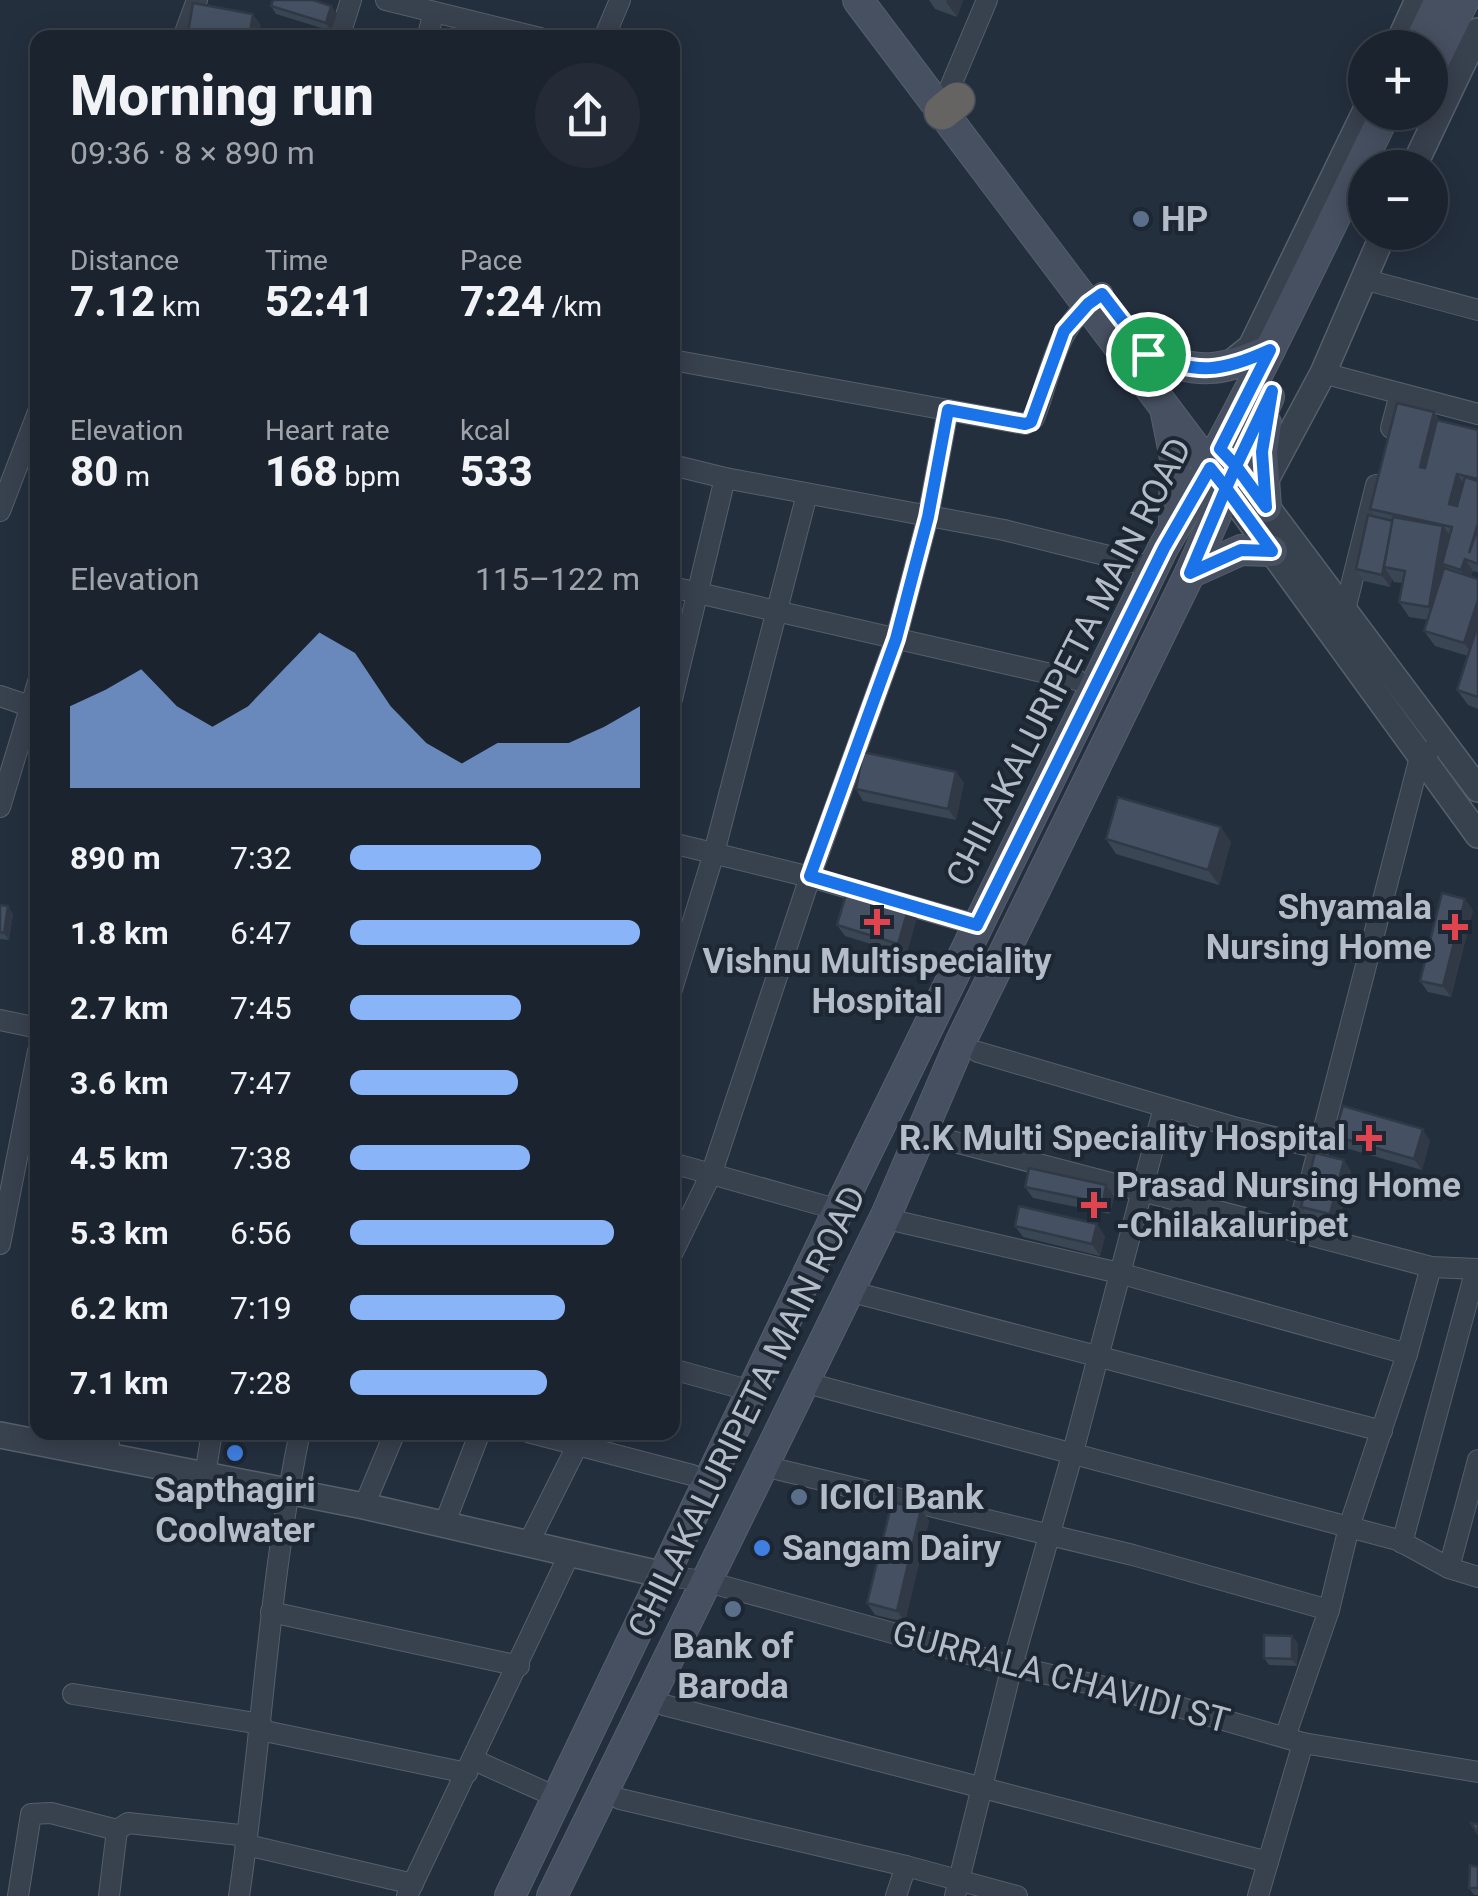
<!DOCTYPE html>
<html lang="en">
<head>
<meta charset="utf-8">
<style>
  body { margin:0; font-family:Roboto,sans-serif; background:#242b36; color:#f1f3f6; height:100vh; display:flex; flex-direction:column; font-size:38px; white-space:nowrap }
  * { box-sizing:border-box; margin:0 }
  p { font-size:32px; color:#a0a4aa }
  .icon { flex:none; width:55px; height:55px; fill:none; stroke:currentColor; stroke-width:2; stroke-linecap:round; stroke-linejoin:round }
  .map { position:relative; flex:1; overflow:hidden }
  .details { position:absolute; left:30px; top:30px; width:650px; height:1410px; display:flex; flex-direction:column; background:#1b232e; border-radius:20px; box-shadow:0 5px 25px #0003,0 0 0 2px #39404a }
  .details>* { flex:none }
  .tools { position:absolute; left:1348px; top:30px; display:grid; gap:20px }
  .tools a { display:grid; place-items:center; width:100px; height:100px; border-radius:50%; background:#1b232e; box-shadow:0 5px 25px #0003,0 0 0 2px #39404a; font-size:50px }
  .pin { position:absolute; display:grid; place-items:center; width:85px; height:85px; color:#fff; margin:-42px; border:5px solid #fff; border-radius:50%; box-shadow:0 2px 10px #0007 }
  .round { display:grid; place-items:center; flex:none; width:105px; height:105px; border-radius:52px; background:#242b36 }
  .summary { display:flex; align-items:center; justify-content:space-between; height:170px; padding:0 40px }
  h1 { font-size:55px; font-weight:800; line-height:75px }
  .figures { display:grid; grid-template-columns:repeat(3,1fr); gap:15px; height:170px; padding:10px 40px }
  .figures div { display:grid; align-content:center }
  .figures b { font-size:42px; font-weight:800 }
  .figures small { font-size:28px; font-weight:400 }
  .figures p { font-size:28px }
  .chart { height:280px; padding:20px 40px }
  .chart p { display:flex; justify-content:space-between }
  .chart svg { width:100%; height:180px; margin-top:10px; fill:#8ab4f8; opacity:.7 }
  ul { padding:0 40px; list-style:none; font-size:32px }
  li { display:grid; grid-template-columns:160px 120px 1fr; align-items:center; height:75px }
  li i { height:25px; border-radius:12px; background:#8ab4f8 }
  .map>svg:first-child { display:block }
</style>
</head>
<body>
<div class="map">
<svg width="1478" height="1896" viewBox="0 0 1478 1896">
  <rect width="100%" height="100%" fill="#242f3e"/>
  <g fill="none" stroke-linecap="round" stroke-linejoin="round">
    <g stroke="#565f6c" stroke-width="22">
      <g id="minor">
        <path d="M386 0 540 38"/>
        <path d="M183 38 197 0"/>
        <path d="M339 38 351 0"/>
        <path d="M427 38 434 12"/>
        <path d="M604 38 620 0"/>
        <path d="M949 90 987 0"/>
        <path d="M1363 279 1478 310"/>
        <path d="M672 360 1025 424 1034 418C1054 367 1053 328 1102 293"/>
        <path d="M1323 373 1478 414"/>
        <path d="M1391 428 1400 394"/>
        <path d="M672 465 725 478 1004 530 1153 567"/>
        <path d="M0 511 38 412"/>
        <path d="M672 587 1077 680"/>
        <path d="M1345 610 1376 485"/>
        <path d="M0 696 38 709"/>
        <path d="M672 699 725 478"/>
        <path d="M0 807 38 682"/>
        <path d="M672 843 810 877 977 925"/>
        <path d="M672 989 714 853 807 494"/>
        <path d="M0 1020 38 1028"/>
        <path d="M978 1052 1237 1128 1318 1148"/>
        <path d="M936 1137 1431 1267 1478 1269"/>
        <path d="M672 1163 825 1206"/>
        <path d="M896 1221 1119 1273 1407 1354"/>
        <path d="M1297 1232 1420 757 1428 752"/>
        <path d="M0 1244 38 1051"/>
        <path d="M672 1254 712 1172 810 877 896 639 928 517 948 410"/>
        <path d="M860 1294 1382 1431"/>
        <path d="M672 1369 737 1387"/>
        <path d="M818 1386 1398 1540 1449 1568 1478 1577"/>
        <path d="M528 1432 692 1475"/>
        <path d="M106 1456 111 1432"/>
        <path d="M776 1469 1133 1555 1329 1610"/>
        <path d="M205 1475 212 1432"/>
        <path d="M364 1506 395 1432"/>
        <path d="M444 1525 480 1432"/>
        <path d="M1402 1543 1476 1269"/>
        <path d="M528 1544 584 1432"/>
        <path d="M1449 1568 1478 1460"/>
        <path d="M664 1575 708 1582 1012 1666 1127 1692 1303 1743 1478 1772"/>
        <path d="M271 1612 519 1666"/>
        <path d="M73 1694 261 1724"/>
        <path d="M664 1705 1268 1862 1258 1896"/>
        <path d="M260 1730 467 1773"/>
        <path d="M1285 1737 1329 1610 1349 1527 1407 1354 1431 1267"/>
        <path d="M474 1760 545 1792"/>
        <path d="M620 1799 906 1866 1017 1896"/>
        <path d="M1268 1862 1303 1743"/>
        <path d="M18 1896 31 1814 51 1813 117 1830"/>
        <path d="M109 1896 117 1830 128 1823 240 1835 247 1845 413 1884"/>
        <path d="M239 1896C262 1742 268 1585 300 1432"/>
        <path d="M407 1896 569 1555"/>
        <path d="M896 1896 906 1866"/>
        <path d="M955 1896 1012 1666 1073 1452 1164 1107"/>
      </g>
    </g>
    <g stroke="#565f6c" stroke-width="28">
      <g id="tertiary">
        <path d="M1396 48 1418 0"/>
        <path d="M1413 168 1478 31"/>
        <path d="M1230 364 1251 347 1365 112"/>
        <path d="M1236 466 1478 789"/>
        <path d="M1263 485 1323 373 1384 232"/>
        <path d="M1226 488 1478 835"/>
        <path d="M0 1435 364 1506 664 1575"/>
      </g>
    </g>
    <g stroke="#565f6c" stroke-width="32">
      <g id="secondary">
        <path d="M858 0 1221 482"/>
        <path d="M1417 48 1440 0"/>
        <path d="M1430 69 1464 0"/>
        <path d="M1148 354C1197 375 1222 372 1270 350"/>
        <path d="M1166 413 1175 458 1174 526"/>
        <path d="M1266 507 1262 452 1266 423"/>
        <path d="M1190 573 1241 550 1272 551"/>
        <path d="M510 1896 840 1207 1163 548C1246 407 1314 259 1386 112"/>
        <path d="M552 1896 887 1213 960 1043 1190 573 1269 397"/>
      </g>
    </g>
    <g stroke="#434c59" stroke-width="38">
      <path id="trunk" d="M942 112 957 100"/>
    </g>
    <use href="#minor" stroke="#38414e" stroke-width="20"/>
    <use href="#tertiary" stroke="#38414e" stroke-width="25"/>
    <use href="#secondary" stroke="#465061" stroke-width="30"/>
    <use href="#trunk" stroke="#656462" stroke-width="35"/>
  </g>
  <g fill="#3b4654">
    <path d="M929 0H963L957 17 935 9Z"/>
    <path d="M271 6 337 13 331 31 276 14Z"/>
    <path d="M1440 421 1478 430V572L1473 571 1471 576 1478 579V709L1468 705 1457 690 1468 656 1435 646 1424 631 1428 620 1409 617 1399 602 1402 583 1394 582 1392 579 1390 587 1364 581 1356 569 1375 517 1370 509Z"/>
    <path d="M956 772 964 783 956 820 863 801 856 789Z"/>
    <path d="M1106 839 1231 842 1219 885 1116 854Z"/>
    <path d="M910 903 918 914 906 955 845 936 837 925Z"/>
    <path d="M0 905 13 914 9 940 0 939Z"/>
    <path d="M1473 910 1451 997 1428 992 1420 981Z"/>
    <path d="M1334 1136 1430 1141 1422 1170 1342 1147Z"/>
    <path d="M1344 1160 1351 1172 1338 1225 1309 1218 1301 1207Z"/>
    <path d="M1106 1185 1114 1196 1110 1214 1033 1198 1025 1187Z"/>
    <path d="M1015 1226 1105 1236 1100 1256 1023 1237Z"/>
    <path d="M921 1509 929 1521 905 1622 875 1615 867 1603Z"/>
    <path d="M1298 1643 1297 1666 1269 1665 1264 1658Z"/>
    <path d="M1478 1867V1895H1474L1469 1888Z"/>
  </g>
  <g fill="#303945">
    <path d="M947 0H963L957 17 946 2Z"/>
    <path d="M331 6 337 13 331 31 326 23Z"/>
    <path d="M253 14 261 25 259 38H249Z"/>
    <path d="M1434 412 1442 423 1428 478 1420 467Z"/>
    <path d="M1457 474 1465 485 1457 516 1449 504Z"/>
    <path d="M1443 526 1454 541 1442 564 1448 573 1439 622 1429 607Z"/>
    <path d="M1465 559 1473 571 1469 581 1461 570Z"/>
    <path d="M1384 567 1392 579 1390 587 1382 575Z"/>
    <path d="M1478 600V648L1475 658 1464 643Z"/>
    <path d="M956 772 964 783 956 820 948 809Z"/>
    <path d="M1221 827 1231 842 1219 885 1208 870Z"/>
    <path d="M1465 899 1473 910 1451 997 1443 986Z"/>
    <path d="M910 903 918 914 906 955 898 944Z"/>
    <path d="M8 906 13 914 9 940 4 933Z"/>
    <path d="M1423 1129 1430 1141 1422 1170 1414 1159Z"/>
    <path d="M1344 1160 1351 1172 1338 1225 1330 1214Z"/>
    <path d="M1106 1185 1114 1196 1110 1214 1103 1203Z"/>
    <path d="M1097 1224 1105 1236 1100 1256 1092 1244Z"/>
    <path d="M921 1509 929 1521 905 1622 897 1611Z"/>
    <path d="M1292 1636 1298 1643 1297 1666 1292 1659Z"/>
  </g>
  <g fill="#455162" stroke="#303945" stroke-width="2.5">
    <path d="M273 0H313L331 6 326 23 271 6Z"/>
    <path d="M193 3 253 14 249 38H187Z"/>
    <path d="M1397 403 1434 412 1420 467 1425 468 1437 420 1478 430V479L1457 474 1449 504 1457 506 1465 477 1478 481V523L1469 553 1478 528V564L1465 559 1461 570 1442 564 1452 527 1370 509Z"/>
    <path d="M1368 515 1393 521 1382 575 1356 569Z"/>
    <path d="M1393 517 1443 526 1429 607 1399 602 1405 571 1384 567Z"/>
    <path d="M1444 568 1478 579V600L1464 643 1424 631Z"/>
    <path d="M1478 624V697L1457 690Z"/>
    <path d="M863 752 956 772 948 809 856 789Z"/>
    <path d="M1118 797 1221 827 1208 870 1106 839Z"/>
    <path d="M849 884 910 903 898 944 837 925Z"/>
    <path d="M1442 893 1465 899 1443 986 1420 981Z"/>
    <path d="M0 905 8 906 4 933 0 932Z"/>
    <path d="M1343 1106 1423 1129 1414 1159 1334 1136Z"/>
    <path d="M1315 1153 1344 1160 1330 1214 1301 1207Z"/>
    <path d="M1029 1168 1106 1185 1103 1203 1025 1187Z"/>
    <path d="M1019 1206 1097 1224 1092 1244 1015 1226Z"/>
    <path d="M892 1502 921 1509 897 1611 867 1603Z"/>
    <path d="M1264 1635 1292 1636V1659L1264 1658Z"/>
    <path d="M1471 1823 1478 1824V1834L1477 1833Z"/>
    <path d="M1470 1865 1478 1867V1888H1469Z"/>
  </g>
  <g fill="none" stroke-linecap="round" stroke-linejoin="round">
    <g stroke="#fff" stroke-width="20">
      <path id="route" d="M1148 354 1102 294 1088 304 1064 331 1031 422 1025 424 948 410 928 517 896 639 810 876 977 925 1164 548 1210 468 1226 488 1190 573 1241 550 1272 551 1226 488 1236 466 1266 507 1262 452 1272 391 1236 466 1220 449 1270 350C1222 372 1197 375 1148 354"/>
    </g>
    <use href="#route" stroke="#1a73e8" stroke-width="12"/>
  </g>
  <g fill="#5c6f8a" stroke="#1d2633" stroke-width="4">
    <circle cx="1141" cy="219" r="10"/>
    <circle cx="799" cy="1497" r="10"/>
    <circle cx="733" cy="1609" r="10"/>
  </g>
  <g fill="#e0444e" stroke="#1d2633" stroke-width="4">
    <path d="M872 907h10v10h10v10h-10v10h-10v-10h-10v-10h10z"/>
    <path d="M1450 912h10v10h10v10h-10v10h-10v-10h-10v-10h10z"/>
    <path d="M1364 1123h10v10h10v10h-10v10h-10v-10h-10v-10h10z"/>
    <path d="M1089 1190h10v10h10v10h-10v10h-10v-10h-10v-10h10z"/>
  </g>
  <g fill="#3f7fe0" stroke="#1d2633" stroke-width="4">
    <circle cx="235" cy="1453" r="10"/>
    <circle cx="762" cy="1548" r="10"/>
  </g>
  <g text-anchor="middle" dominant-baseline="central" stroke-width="8" stroke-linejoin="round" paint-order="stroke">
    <g font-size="35" font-weight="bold" fill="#b4bcc9" stroke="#1d2633" text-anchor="start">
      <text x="1161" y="219">HP</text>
      <text x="1432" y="907" text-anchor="end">Shyamala<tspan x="1432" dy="40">Nursing Home</tspan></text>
      <text x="877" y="961" text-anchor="middle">Vishnu Multispeciality<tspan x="877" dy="40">Hospital</tspan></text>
      <text x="1346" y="1138" text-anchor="end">R.K Multi Speciality Hospital</text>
      <text x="1116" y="1185">Prasad Nursing Home<tspan x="1116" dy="40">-Chilakaluripet</tspan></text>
      <text x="235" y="1490" text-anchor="middle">Sapthagiri<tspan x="235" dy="40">Coolwater</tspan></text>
      <text x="819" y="1497">ICICI Bank</text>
      <text x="782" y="1548">Sangam Dairy</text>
      <text x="733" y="1646" text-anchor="middle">Bank of<tspan x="733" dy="40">Baroda</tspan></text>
    </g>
    <g font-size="35" fill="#b4bcc9" stroke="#1d2633">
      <text transform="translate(1069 662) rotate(-63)">CHILAKALURIPETA MAIN ROAD</text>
      <text transform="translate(747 1412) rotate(-64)">CHILAKALURIPETA MAIN ROAD</text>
      <text transform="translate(1061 1677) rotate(15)">GURRALA CHAVIDI ST</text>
    </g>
  </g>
</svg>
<div class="tools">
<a>+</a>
<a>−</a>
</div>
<div class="pin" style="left:1148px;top:354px;background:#1e9e55"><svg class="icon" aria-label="arrive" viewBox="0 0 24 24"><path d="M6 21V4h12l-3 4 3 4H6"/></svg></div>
<section class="details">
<div class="summary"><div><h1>Morning run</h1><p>09:36 · 8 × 890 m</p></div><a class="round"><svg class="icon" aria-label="share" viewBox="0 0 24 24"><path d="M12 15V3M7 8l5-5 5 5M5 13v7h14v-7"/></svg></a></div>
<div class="figures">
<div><p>Distance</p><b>7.12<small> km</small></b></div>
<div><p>Time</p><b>52:41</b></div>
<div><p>Pace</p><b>7:24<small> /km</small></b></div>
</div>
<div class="figures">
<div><p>Elevation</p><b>80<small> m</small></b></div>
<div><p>Heart rate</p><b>168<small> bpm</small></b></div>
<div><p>kcal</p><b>533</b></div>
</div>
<div class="chart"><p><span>Elevation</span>115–122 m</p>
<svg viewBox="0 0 160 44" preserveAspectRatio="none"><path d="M0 44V24L10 20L20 15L30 24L40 29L50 24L60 15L70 6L80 11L90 24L100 33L110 38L120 33L130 33L140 33L150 29L160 24V44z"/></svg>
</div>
<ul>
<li><b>890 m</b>7:32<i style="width:66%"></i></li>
<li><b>1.8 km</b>6:47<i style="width:100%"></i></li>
<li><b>2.7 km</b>7:45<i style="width:59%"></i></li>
<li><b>3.6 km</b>7:47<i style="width:58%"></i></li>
<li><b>4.5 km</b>7:38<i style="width:62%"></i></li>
<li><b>5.3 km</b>6:56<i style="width:91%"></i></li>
<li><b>6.2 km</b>7:19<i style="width:74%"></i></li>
<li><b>7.1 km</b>7:28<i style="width:68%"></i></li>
</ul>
</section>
</div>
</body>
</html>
